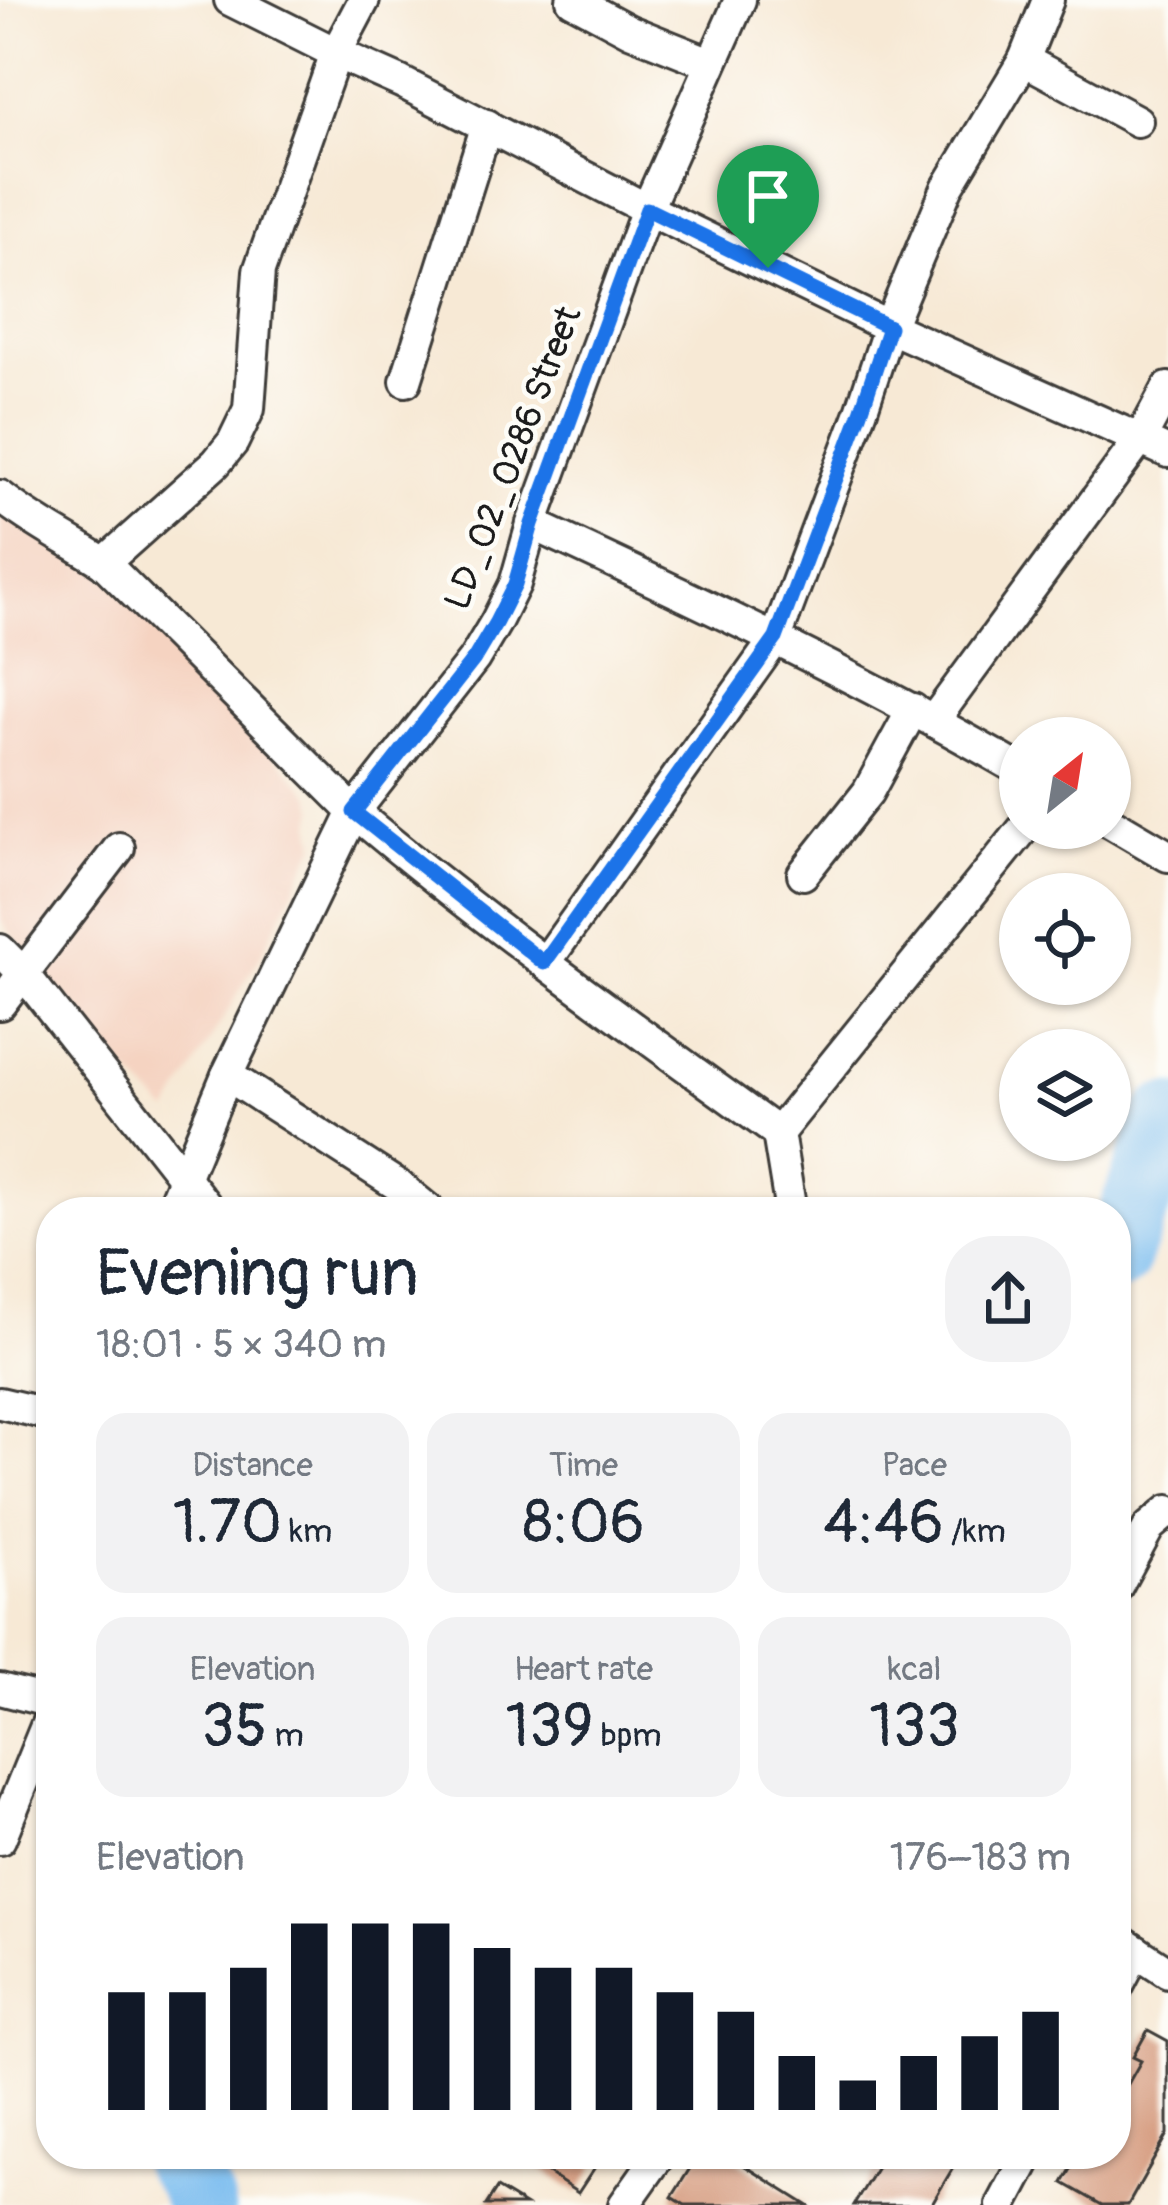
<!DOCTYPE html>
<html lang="en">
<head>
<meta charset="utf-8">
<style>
  body { margin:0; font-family:Pangolin,sans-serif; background:#f2f2f3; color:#1f2937; height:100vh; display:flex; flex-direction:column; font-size:45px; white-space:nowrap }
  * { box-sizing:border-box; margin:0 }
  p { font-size:39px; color:#747a83 }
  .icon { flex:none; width:66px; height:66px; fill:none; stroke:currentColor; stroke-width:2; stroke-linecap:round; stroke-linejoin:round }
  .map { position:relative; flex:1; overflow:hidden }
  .side { position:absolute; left:36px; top:1197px; width:1095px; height:972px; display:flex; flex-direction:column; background:#fff; border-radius:48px; box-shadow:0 3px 9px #0004 }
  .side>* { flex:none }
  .needle { width:78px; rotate:30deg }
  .controls { position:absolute; left:999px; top:717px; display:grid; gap:24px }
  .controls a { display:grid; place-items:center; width:132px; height:132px; border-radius:50%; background:#fff; box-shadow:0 3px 9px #0004; font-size:60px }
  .pin { position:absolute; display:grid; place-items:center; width:102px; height:102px; color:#fff; margin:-123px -51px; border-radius:50% 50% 50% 0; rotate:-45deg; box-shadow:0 0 12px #0007 }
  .pin .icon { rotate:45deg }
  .round { display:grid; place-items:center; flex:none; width:126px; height:126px; border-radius:48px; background:#f2f2f3 }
  .summary { display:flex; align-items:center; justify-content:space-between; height:204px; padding:0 60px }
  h1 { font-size:66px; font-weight:600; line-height:90px }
  .metrics { display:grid; grid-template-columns:repeat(3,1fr); gap:18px; height:204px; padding:12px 60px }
  .metrics div { display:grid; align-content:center; border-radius:30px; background:#f2f2f3; text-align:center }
  .metrics b { font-size:60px; font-weight:600 }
  .metrics small { font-size:33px; font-weight:400 }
  .metrics p { font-size:33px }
  .chart { height:336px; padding:24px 60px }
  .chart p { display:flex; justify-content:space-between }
  .chart svg { width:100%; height:216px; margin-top:12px; stroke:#111827; stroke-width:6 }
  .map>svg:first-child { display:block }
</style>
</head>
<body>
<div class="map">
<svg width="1168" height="2205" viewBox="0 0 1168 2205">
  <rect width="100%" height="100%" fill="#fdfcf7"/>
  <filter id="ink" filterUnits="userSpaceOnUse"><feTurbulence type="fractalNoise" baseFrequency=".00833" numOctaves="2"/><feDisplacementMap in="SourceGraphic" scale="24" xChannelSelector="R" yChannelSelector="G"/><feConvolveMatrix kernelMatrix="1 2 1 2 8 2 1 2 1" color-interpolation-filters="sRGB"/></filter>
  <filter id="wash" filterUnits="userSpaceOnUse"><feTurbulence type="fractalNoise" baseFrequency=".004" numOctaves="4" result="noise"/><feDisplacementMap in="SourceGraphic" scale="48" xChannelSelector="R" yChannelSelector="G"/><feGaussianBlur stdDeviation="2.7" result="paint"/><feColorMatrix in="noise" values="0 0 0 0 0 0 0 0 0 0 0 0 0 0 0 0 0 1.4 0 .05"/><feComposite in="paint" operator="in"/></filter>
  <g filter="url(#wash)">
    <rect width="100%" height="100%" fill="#f7e9d5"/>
    <path fill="#f5d3c1" d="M0 511 82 548 311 795 315 808 312 823 316 844 262 953 168 1112 119 1063 46 980 0 919Z"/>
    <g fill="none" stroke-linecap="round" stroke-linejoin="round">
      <g stroke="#79bcef" stroke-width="69">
        <path d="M1116 1257 1168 1118"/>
        <path d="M173 2154 190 2179 201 2205"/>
      </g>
    </g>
    <g id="blocks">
      <g fill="#d79f83">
        <path d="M1148 2030 1168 2041V2134L1128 2205H1102L1063 2183 1079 2155 1086 2159 1089 2154H1116V2105L1141 2061 1133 2057Z"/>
        <path d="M519 2154H594L588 2163 595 2167 578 2193Z"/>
        <path d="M699 2154H726L807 2205H685L672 2197Z"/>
        <path d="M885 2154H945L957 2161 931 2205H854Z"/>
        <path d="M497 2188 525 2205H486Z"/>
      </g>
    </g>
  </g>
  <g filter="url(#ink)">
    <use href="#blocks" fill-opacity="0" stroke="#3d3b38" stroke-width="3"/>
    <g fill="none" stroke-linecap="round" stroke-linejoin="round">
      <g stroke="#3d3b38" stroke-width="36">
        <g id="minor">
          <path d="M230 0 336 53 401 82 647 209 889 327 1168 452"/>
          <path d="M572 0 630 31 710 63"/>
          <path d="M1024 60 1137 121"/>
          <path d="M406 381 487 125"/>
          <path d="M0 496C32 522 69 540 104 563L354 812C489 926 635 1029 778 1133"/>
          <path d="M532 524C698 601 862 678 1020 770"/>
          <path d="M104 563 216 463 233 442 249 409 259 271 336 53 364 0"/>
          <path d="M934 720 1141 438 1168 388"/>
          <path d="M1110 822 1168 856"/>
          <path d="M803 874 868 792 913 709"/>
          <path d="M0 950 24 974 211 1212"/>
          <path d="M545 963 776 638 861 412 889 327 947 188 1024 60 1048 0"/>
          <path d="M0 1004 119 848"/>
          <path d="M227 1075 399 1186 431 1212"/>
          <path d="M170 1212 227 1075 354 812 474 659 496 622 515 584 532 524 647 209 740 0"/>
          <path d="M791 1212 778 1133 1024 828"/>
          <path d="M0 1403 51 1415"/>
          <path d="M1116 1588 1149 1527 1168 1511"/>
          <path d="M0 1689 51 1702"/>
          <path d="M0 1839 51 1714"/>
          <path d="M1116 1938 1168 1972"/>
          <path d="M1116 1989 1136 1951"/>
          <path d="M624 2205 660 2154"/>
          <path d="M1002 2205 1029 2154"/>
        </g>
      </g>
      <use href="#minor" stroke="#fff" stroke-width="30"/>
    </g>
  </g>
  <g fill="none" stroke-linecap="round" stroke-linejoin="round" filter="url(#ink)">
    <g stroke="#fff" stroke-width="24">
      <path id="route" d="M647 209 889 327 861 412 776 638 544 963 354 812 474 659 496 622 515 584 532 524Z"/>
    </g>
    <use href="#route" stroke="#1a73e8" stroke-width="15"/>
  </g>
  <g text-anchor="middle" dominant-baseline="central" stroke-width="9" stroke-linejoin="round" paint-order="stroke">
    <g font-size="36" fill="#1c1c1c" stroke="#fdfcf7">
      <text transform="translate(513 458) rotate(-69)">LD_02_0286 Street</text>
    </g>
  </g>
</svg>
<div class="controls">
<a><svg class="needle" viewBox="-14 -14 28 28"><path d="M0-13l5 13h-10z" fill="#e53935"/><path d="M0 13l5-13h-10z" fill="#747a83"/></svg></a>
<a><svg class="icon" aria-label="locate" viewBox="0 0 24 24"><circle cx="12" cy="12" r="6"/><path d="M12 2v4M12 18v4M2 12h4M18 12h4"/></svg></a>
<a><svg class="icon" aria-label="layers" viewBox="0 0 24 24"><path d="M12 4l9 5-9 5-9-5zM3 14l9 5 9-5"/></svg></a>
</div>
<div class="pin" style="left:768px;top:268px;background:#1e9e55"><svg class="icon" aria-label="arrive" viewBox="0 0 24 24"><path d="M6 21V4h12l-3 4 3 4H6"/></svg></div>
<section class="side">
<div class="summary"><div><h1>Evening run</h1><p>18:01 · 5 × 340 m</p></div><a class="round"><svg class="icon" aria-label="share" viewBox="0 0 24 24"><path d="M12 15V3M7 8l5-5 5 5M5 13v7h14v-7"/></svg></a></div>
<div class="metrics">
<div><p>Distance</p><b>1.70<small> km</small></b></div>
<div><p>Time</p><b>8:06</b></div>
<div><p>Pace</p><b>4:46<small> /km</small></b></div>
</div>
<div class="metrics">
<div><p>Elevation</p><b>35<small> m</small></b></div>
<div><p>Heart rate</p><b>139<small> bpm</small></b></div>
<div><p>kcal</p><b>133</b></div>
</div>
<div class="chart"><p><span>Elevation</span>176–183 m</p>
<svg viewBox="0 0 160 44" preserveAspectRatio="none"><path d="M5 44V20M15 44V20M25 44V15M35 44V6M45 44V6M55 44V6M65 44V11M75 44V15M85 44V15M95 44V20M105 44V24M115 44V33M125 44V38M135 44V33M145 44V29M155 44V24"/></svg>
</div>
</section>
</div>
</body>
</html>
